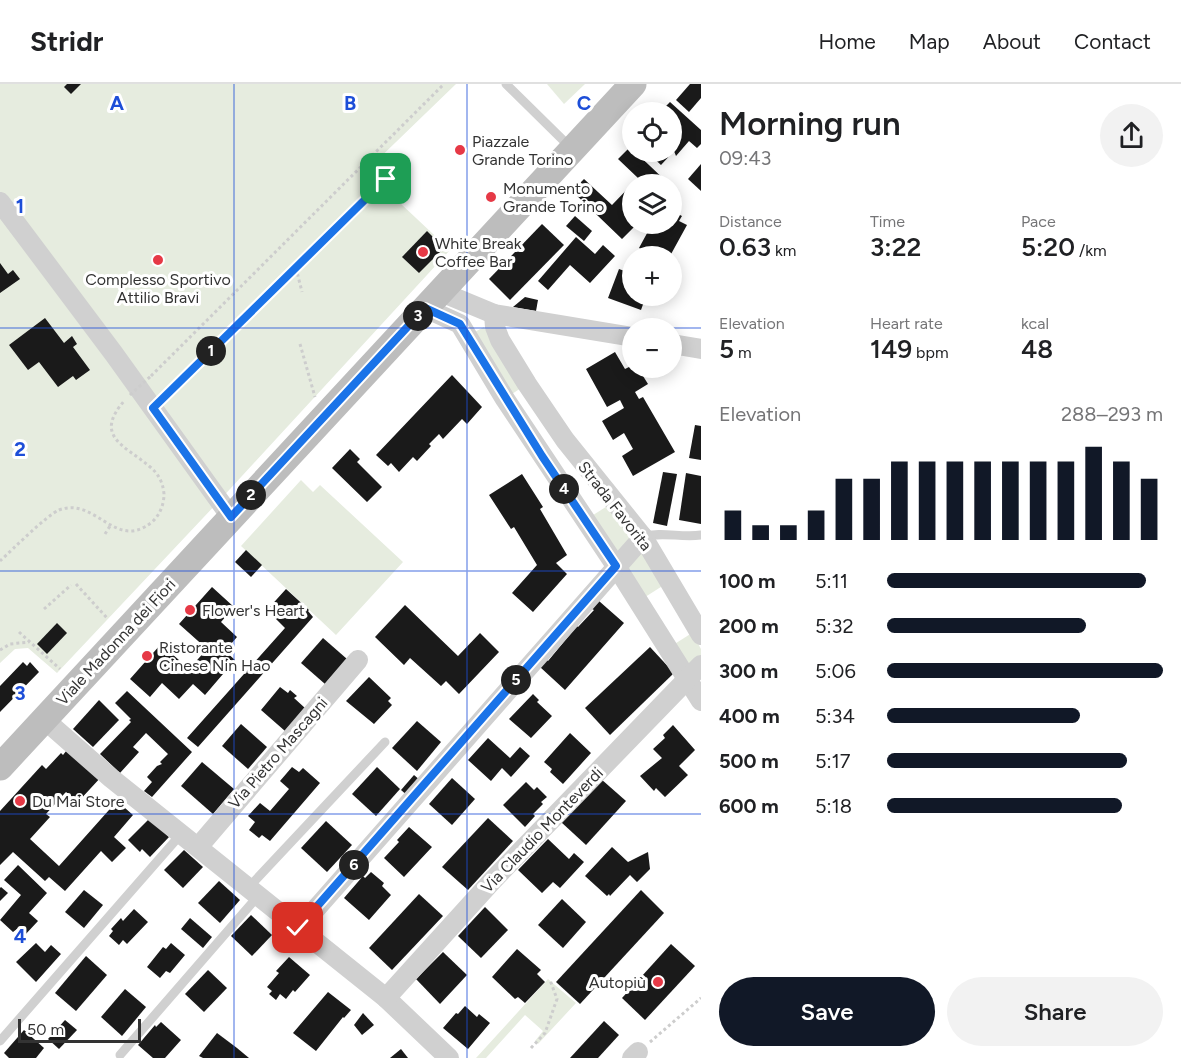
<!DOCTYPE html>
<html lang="en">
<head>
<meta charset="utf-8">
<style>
  body { margin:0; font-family:Figtree,sans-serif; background:#f2f2f2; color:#202124; height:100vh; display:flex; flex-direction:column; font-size:22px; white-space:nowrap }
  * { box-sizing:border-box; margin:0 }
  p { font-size:20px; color:#757577 }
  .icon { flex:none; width:33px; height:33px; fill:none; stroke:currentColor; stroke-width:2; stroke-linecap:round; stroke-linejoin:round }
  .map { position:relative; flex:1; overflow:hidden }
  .side { display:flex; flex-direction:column; background:#fff; width:480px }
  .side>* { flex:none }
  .buttons { position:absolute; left:622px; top:18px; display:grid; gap:12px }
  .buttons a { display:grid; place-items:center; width:60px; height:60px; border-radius:50%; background:#fff; box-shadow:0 3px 15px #0003; font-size:30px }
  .scale { position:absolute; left:18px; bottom:15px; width:123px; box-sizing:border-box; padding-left:6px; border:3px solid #333; border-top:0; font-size:16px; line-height:21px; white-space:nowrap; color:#333; -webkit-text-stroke:4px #fff; paint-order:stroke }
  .pin { position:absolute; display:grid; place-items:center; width:51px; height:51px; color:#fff; margin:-26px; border-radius:12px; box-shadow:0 3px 9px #0006 }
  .km { position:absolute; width:30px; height:30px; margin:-15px; border-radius:50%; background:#222; color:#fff; font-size:16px; line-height:30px; text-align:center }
  .round { display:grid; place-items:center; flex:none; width:63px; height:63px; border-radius:32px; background:#f2f2f2 }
  .head { display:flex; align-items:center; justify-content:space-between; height:102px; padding:0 18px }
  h1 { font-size:33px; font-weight:600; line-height:45px }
  .figures { display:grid; grid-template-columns:repeat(3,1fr); gap:9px; height:102px; padding:6px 18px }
  .figures div { display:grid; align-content:center }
  .figures b { font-size:26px; font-weight:600 }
  .figures small { font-size:16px; font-weight:400 }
  .figures p { font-size:16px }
  .chart { height:168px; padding:12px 18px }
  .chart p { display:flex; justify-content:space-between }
  .chart svg { width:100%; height:108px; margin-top:6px; stroke:#111827; stroke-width:6 }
  .cta { display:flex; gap:12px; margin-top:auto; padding:12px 18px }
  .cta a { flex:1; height:69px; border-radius:36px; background:#111827; color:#fff; font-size:24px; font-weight:600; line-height:69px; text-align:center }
  .cta a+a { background:#f2f2f2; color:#202124 }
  ul { padding:0 18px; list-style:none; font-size:20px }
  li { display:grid; grid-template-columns:96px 72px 1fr; align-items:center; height:45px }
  li i { height:15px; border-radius:8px; background:#111827 }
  header { display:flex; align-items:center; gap:36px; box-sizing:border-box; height:84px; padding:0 30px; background:#fff; border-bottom:2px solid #e0e0e0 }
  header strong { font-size:28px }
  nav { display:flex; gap:33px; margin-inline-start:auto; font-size:21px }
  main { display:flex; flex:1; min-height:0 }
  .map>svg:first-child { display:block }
</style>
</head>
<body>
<header>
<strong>Stridr</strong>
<nav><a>Home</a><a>Map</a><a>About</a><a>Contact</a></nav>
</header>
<main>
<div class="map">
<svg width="701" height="974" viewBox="0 0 701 974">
  <rect width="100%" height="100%" fill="#fff"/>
  <g fill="#e6ecdf">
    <path d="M0 0H456L366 87 450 166 219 417 57 589 28 564 15 565 0 579Z"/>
    <path d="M547 0H585L564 20Z"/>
    <path d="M484 243 521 304 509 312 471 250Z"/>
    <path d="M301 396 313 408 320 401 403 478 336 551 241 462Z"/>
    <path d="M609 421 632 454 616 471 590 433Z"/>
    <path d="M642 466 664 501 642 515 625 486Z"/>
    <path d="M692 549 701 565V574L688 586 673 561Z"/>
    <path d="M548 895 576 919 538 960 535 957 543 947 525 931 486 974H476Z"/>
  </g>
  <g fill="#1a1a1a">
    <path d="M67 0H81L71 10 64 3Z"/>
    <path d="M690 0H701V14L689 28 676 16Z"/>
    <path d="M670 18 701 46V60L697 64 689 57 676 72 674 67 661 81 647 68H672V28H660Z"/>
    <path d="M630 63 669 100H633V140H637L622 155 572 107 584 95 612 121 638 94 618 75Z"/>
    <path d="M701 80V107L688 95Z"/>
    <path d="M672 127 682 132 679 137 687 141 670 172H656L639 164 652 140H672Z"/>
    <path d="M575 132 592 147 584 157 566 142Z"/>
    <path d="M542 140 564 161 510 216 489 195Z"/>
    <path d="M427 147 444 164 419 189 402 173Z"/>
    <path d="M576 153 595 170 603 161 615 172 590 199 570 181 548 206 538 197Z"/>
    <path d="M0 179 8 190 13 186 20 195 0 209Z"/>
    <path d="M619 185 633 190V212H646L641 226 608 214Z"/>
    <path d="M525 213 538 216 536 227 513 223Z"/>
    <path d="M45 234 64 259 72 252 77 260 73 263 90 286 76 296 73 292 58 303 39 278 28 286 9 261Z"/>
    <path d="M615 268 625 285 633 281V284H638L648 300 635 308 639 315 643 313 675 368 633 392 622 372 633 365 624 349 613 356 602 337 624 324 620 316 607 323 586 285Z"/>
    <path d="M452 291 482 323 467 340 462 335 443 355 439 350 429 360 431 362 417 377 413 373 399 388 391 379 388 382 376 371Z"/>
    <path d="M695 341 701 342V376L689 374Z"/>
    <path d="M350 365 360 375 357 378 382 403 367 418 332 384Z"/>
    <path d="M663 388 677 390 667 442 653 439Z"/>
    <path d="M686 389 701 392V440L679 436Z"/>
    <path d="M522 390 543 423 540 425 567 471 556 479 567 490 533 528 512 509 537 481 514 443 511 445 489 411Z"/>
    <path d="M246 466 262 481 251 493 235 478Z"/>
    <path d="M212 503 234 523 221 538 237 553 225 567 235 576 205 611 193 600 179 615 162 599 150 613 130 595 161 560 189 585 207 565 179 540Z"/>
    <path d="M286 505 309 526 308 527 313 533 198 663 187 654 285 544 267 526Z"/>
    <path d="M599 517 624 539 565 606 540 583 546 575 548 577 577 542 578 543 594 526 592 525Z"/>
    <path d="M405 521 458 572 480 549 499 568 459 610 446 597 441 602 410 574 404 581 375 553Z"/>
    <path d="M57 539 67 549 47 570 37 560Z"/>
    <path d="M323 554 347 575 325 600 301 579Z"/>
    <path d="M650 563 674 589 610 651 585 624Z"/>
    <path d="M23 578 27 582 30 578 39 588 0 628V602Z"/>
    <path d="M369 593 391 614 388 617 392 621 374 640 346 617Z"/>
    <path d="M280 603 288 609 290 606 297 612 294 614 305 624 285 647 261 626Z"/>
    <path d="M127 607 192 668 152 713 144 707 152 698 147 693 157 682 162 680 160 678 168 670 146 649 133 663 139 668 120 689 100 670 131 638 129 636 131 635 115 619Z"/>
    <path d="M533 610 539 616 537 618 552 632 531 654 509 635Z"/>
    <path d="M99 616 119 636 93 663 73 645Z"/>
    <path d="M417 637 441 658 417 687 392 664Z"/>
    <path d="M241 640 267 663 248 685 222 662Z"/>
    <path d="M673 641 695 666 679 682 688 691 665 713 656 704 654 707 640 692 662 674 653 665 665 654 663 651Z"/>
    <path d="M570 649 591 669 563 700 550 688 552 685 544 678Z"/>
    <path d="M488 654 510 674 520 663 530 672 511 693 502 684 491 697 468 676Z"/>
    <path d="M70 662 102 692 78 718 66 708 46 730 50 733 30 755 59 782 117 717 133 731 114 753 126 764 112 778 101 767 65 807 49 793 45 797 13 768 0 781V727L42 681 46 685 61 669 63 671Z"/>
    <path d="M202 678 234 705 213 730 181 702Z"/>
    <path d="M292 683 299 688 303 684 320 699 270 757 262 751 259 754 249 746 255 738 248 732 260 719 270 727 289 705 280 697Z"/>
    <path d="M377 683 400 705 376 732 352 710Z"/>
    <path d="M414 691 421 697 408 712 401 706Z"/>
    <path d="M452 694 475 715 452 741 429 720Z"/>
    <path d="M601 695 626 717 586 761 561 738Z"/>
    <path d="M526 698 534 706 537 703 547 713 541 718 543 720 533 730 535 732 525 743 503 721Z"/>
    <path d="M150 734 169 753 150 773 142 765 140 768 128 756Z"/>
    <path d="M488 734 513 757 468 806 442 783Z"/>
    <path d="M326 737 352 761 327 788 301 764Z"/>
    <path d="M409 743 432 763 404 793 384 774 399 758 397 756Z"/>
    <path d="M548 755 569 775 574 769 584 778 560 804 553 798 542 809 518 786Z"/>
    <path d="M612 763 628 778 648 768 650 785 637 798 630 791 610 812 609 810 607 812 585 792Z"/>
    <path d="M184 766 203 783 183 804 164 786Z"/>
    <path d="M18 781 47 809 29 829 38 837 24 852 17 845 13 848 0 836 21 811 4 796Z"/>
    <path d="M371 788 384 799 382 802 391 811 369 836 344 814 363 792 365 794Z"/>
    <path d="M219 797 240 816 220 839 198 819Z"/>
    <path d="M1 803 8 809 0 817V804Z"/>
    <path d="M84 806 103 821 84 844 65 828Z"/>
    <path d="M641 806 664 829 580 920 556 898Z"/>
    <path d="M419 810 443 832 392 886 369 864Z"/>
    <path d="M562 815 586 838 563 864 538 841Z"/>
    <path d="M485 823 508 846 481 874 458 852Z"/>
    <path d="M134 825 148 838 127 860 123 856 119 861 109 852 113 847 111 845 121 834 123 837Z"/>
    <path d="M251 831 272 851 252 872 231 852Z"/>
    <path d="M190 834 212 853 203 864 181 845Z"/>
    <path d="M36 859 45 868 51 861 61 870 36 898 16 878Z"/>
    <path d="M171 859 185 871 170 889 166 887 160 894 147 883 163 863 166 865Z"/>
    <path d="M671 860 695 882 645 936 622 914Z"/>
    <path d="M517 865 541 886 537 890 545 898 525 919 518 913 515 915 492 893Z"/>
    <path d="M443 868 467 891 440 920 416 895Z"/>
    <path d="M86 872 107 891 76 927 55 909Z"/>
    <path d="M289 873 310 891 295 908 293 906 286 915 280 910 276 916 269 910 272 907 267 903 279 889 276 887Z"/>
    <path d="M208 886 227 904 204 928 185 910Z"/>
    <path d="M125 905 146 923 122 952 101 933Z"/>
    <path d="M328 908 351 926 344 934 343 933 316 967 293 949Z"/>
    <path d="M465 922 477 933 479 930 490 939 468 965 443 944 456 929 458 930Z"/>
    <path d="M363 929 374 941 362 951 354 941Z"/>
    <path d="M65 936 77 946 59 965 48 955Z"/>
    <path d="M604 937 619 951 598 974H570Z"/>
    <path d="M161 938 181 956 165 974H153L138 961 155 941 156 943Z"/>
    <path d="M24 946 44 964 36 974H9L4 969Z"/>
    <path d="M217 949 237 964 249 974H203L199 972Z"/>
    <path d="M401 965 408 974H390Z"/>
  </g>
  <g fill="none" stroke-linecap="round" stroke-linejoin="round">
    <g stroke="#cdcdcd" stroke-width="3" stroke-dasharray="3 3" stroke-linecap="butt">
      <path d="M296 184 302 208"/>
      <path d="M300 260 315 313"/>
      <path d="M151 292 444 0"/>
      <path d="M165 312 386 95"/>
      <path d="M105 450 110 442"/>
      <path d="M0 477C13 465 46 432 59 426 96 412 115 468 152 438 160 431 164 420 164 410 163 398 158 389 149 382 124 361 93 352 125 316"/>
      <path d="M76 500 107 534"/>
      <path d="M44 525 71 501"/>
      <path d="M19 548 60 585"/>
      <path d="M0 566 10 560 29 558"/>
      <path d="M650 958 701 914"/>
      <path d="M531 964 545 949 557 915 550 896"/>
    </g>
    <g stroke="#d0d0d0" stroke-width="9">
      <path d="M506 0 570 63"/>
      <path d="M643 453C661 447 681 454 701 451"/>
      <path d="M249 803 385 658"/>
      <path d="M0 957 182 749"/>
      <path d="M120 971 259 811"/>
    </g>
    <g stroke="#d0d0d0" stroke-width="20">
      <path d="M0 118 114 270 231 433"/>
      <path d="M441 208 494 230 633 253"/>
      <path d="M425 224 460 240 505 315 616 482 701 617"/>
      <path d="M494 230 495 243 500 256 527 300 565 356 643 453 701 551"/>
      <path d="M672 260 701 265"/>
      <path d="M45 636 111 694 386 914 449 974"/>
      <path d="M199 762 358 576"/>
      <path d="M299 844 643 453"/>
      <path d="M386 914 492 797 701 581"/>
      <path d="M632 974 638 968"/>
    </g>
    <path stroke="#bdbdbd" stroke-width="27" d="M0 683 633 0"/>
    <path stroke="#cdcdcd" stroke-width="3" stroke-dasharray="3 3" stroke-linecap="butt" d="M130 311 151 292"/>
  </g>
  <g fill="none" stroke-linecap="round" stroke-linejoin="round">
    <g stroke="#fff" stroke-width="12">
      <path id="route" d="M298 844 616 482 542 372 460 240 425 224 231 433 153 324 386 95"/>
    </g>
    <use href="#route" stroke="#1a73e8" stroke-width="8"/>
  </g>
  <path fill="none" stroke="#1d4ed8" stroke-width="1.5" stroke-opacity="0.55" d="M234 0V974M467 0V974M0 244H701M0 487H701M0 730H701"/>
  <g fill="#e63946" stroke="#fff" stroke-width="2">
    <circle cx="460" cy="66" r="6"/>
    <circle cx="491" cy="113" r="6"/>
    <circle cx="423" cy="168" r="6"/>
    <circle cx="158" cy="176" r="6"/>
    <circle cx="190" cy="526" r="6"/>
    <circle cx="147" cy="572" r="6"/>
    <circle cx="20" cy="717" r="6"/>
    <circle cx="658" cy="898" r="6"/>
  </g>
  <g text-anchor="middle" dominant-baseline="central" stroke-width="6" stroke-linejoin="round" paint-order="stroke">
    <g font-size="16" fill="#333" stroke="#fff" text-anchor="start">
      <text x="472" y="57">Piazzale<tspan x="472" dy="18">Grande Torino</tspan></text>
      <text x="503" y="104">Monumento<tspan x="503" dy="18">Grande Torino</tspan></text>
      <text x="435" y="159">White Break<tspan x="435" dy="18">Coffee Bar</tspan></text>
      <text x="158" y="195" text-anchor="middle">Complesso Sportivo<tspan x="158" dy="18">Attilio Bravi</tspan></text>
      <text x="202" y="526">Flower's Heart</text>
      <text x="159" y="563">Ristorante<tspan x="159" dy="18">Cinese Nin Hao</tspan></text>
      <text x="32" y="717">Du Mai Store</text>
      <text x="646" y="898" text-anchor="end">Autopiù</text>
    </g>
    <g font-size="16" fill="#333" stroke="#fff">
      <text transform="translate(615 422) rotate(52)">Strada Favorita</text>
      <text transform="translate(116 558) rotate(-47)">Viale Madonna dei Fiori</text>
      <text transform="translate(278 669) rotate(-49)">Via Pietro Mascagni</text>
      <text transform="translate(542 746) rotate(-46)">Via Claudio Monteverdi</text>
    </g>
  </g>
  <g font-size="20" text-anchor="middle" font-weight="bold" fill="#1d4ed8" stroke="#fff" stroke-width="6" stroke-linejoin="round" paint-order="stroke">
    <text x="117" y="26">A</text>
    <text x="350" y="26">B</text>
    <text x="584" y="26">C</text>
    <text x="20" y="129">1</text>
    <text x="20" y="372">2</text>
    <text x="20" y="616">3</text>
    <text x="20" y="859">4</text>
  </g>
</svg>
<div class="buttons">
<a><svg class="icon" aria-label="locate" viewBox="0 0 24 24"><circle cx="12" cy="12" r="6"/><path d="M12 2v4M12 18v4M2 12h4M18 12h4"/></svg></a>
<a><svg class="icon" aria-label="layers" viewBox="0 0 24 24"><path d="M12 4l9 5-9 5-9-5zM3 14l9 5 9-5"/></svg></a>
<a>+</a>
<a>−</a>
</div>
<div class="scale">50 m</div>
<div class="pin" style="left:386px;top:95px;background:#1e9e55"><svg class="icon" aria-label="arrive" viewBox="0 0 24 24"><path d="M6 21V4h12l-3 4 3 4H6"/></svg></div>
<div class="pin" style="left:298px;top:844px;background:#d93025"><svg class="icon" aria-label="check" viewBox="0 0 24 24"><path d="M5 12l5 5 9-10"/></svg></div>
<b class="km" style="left:211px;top:267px">1</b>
<b class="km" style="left:251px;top:411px">2</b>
<b class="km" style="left:418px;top:232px">3</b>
<b class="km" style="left:564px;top:405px">4</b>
<b class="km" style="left:516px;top:596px">5</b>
<b class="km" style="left:354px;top:781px">6</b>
</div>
<section class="side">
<div class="head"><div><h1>Morning run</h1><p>09:43</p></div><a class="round"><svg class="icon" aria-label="share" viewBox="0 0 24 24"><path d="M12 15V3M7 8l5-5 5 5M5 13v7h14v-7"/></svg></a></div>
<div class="figures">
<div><p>Distance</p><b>0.63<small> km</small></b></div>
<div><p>Time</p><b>3:22</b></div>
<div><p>Pace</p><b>5:20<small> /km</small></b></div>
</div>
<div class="figures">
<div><p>Elevation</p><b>5<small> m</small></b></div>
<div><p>Heart rate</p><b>149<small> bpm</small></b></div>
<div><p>kcal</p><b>48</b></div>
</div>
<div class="chart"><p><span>Elevation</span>288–293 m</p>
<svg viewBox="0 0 160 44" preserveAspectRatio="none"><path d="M5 44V32M15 44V38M25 44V38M35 44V32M45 44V19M55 44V19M65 44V12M75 44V12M85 44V12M95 44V12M105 44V12M115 44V12M125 44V12M135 44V6M145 44V12M155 44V19"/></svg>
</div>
<ul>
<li><b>100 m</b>5:11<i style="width:94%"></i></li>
<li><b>200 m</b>5:32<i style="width:72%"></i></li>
<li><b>300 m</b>5:06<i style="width:100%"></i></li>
<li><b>400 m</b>5:34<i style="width:70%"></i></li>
<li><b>500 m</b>5:17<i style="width:87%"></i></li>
<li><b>600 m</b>5:18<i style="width:85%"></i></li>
</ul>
<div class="cta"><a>Save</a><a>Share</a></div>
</section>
</main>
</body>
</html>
